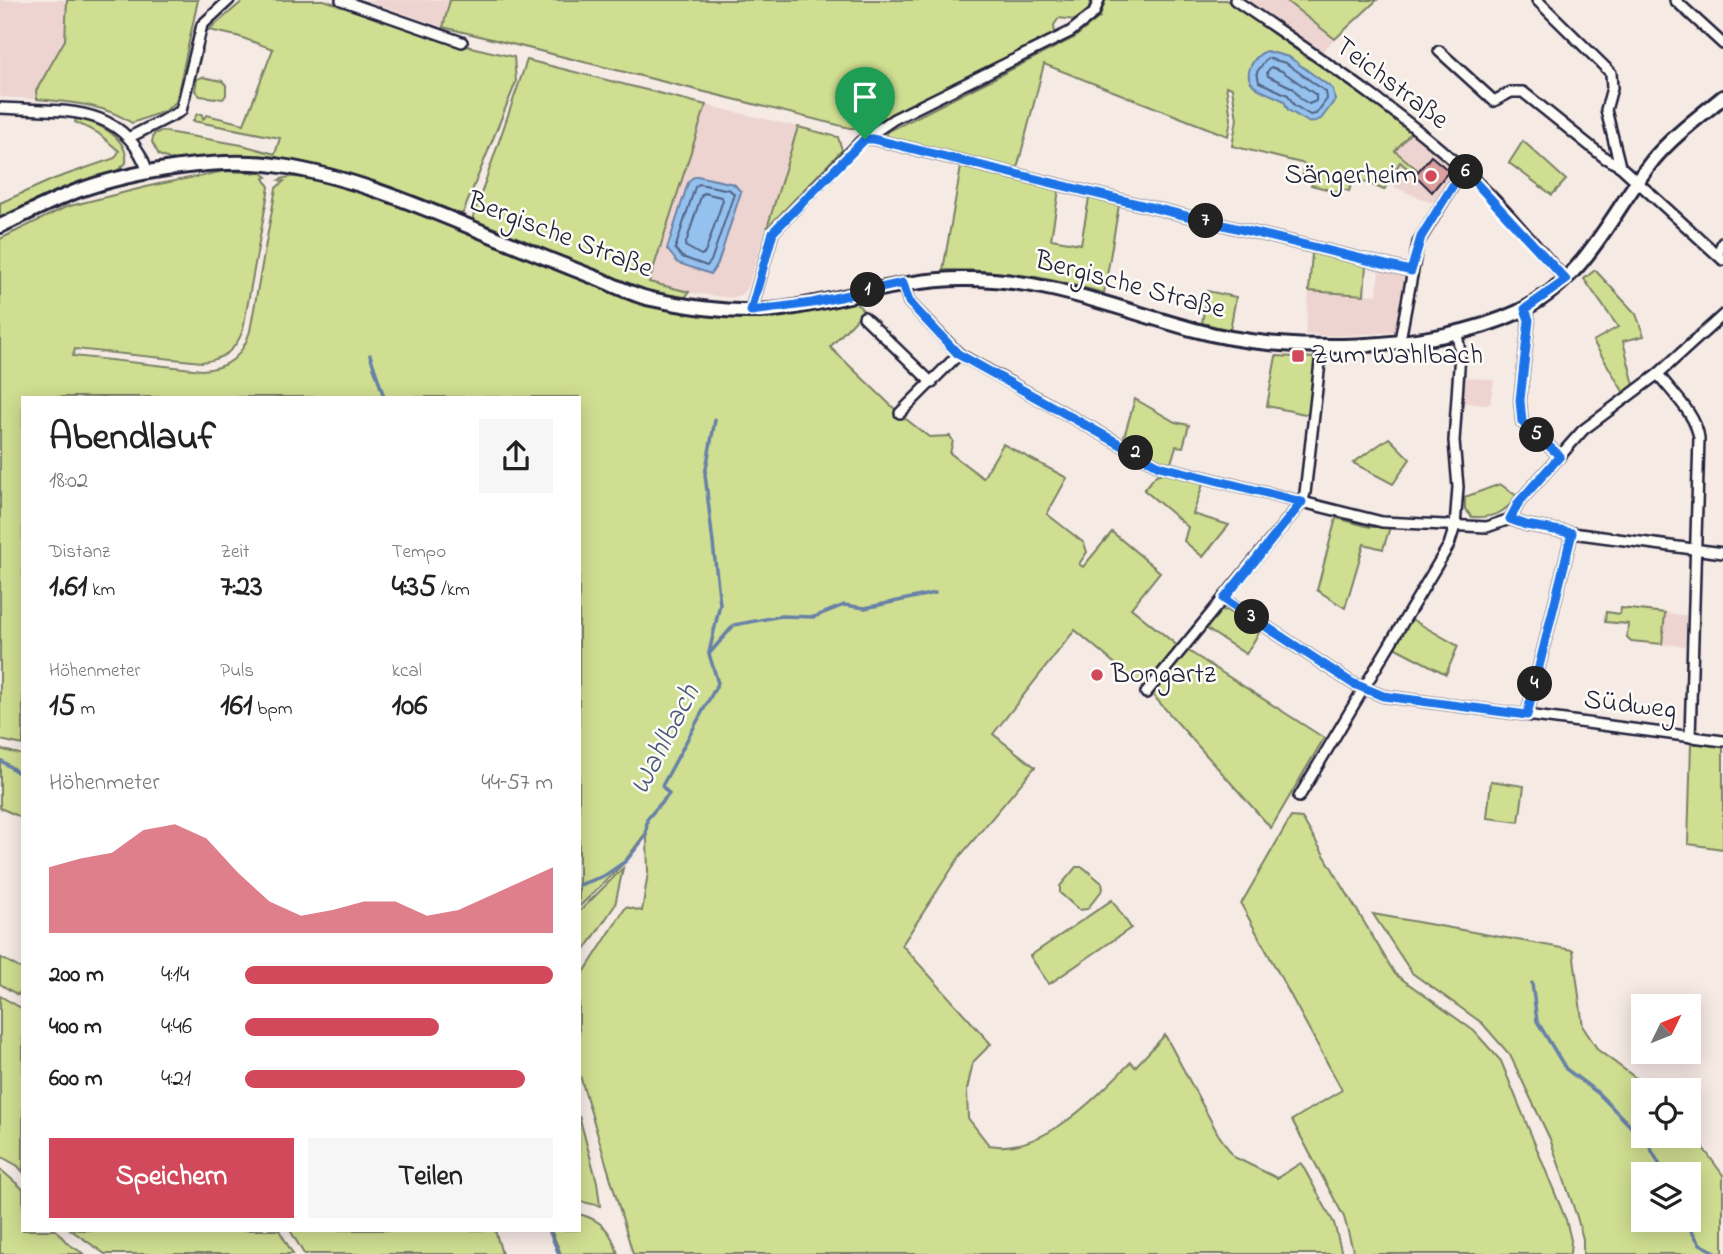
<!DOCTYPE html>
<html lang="de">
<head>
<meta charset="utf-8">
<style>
  body { margin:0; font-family:"Indie Flower",sans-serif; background:#f6f6f6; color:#222; height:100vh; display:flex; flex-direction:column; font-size:26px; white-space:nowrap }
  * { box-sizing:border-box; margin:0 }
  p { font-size:23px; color:#767676 }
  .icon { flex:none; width:38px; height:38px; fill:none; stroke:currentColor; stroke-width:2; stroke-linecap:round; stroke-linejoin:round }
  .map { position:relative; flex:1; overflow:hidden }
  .details { position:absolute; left:21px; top:396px; width:560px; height:836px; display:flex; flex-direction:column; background:#fff; border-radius:0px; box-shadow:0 4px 18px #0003 }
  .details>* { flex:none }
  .needle { width:46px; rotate:47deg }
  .buttons { position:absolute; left:1631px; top:994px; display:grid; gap:14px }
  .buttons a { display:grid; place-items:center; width:70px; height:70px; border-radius:0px; background:#fff; box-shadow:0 4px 18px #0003; font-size:35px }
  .pin { position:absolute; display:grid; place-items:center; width:60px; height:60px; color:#fff; margin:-72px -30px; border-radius:50% 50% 50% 0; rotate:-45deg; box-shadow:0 0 7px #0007 }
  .pin .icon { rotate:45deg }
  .km { position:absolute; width:35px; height:35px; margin:-18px; border-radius:50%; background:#222; color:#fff; font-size:19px; line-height:35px; text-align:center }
  .round { display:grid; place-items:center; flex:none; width:74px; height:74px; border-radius:0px; background:#f6f6f6 }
  .overview { display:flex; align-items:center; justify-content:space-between; height:119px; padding:0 28px }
  h1 { font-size:38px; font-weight:800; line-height:52px }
  .figures { display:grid; grid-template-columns:repeat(3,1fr); gap:10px; height:119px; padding:7px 28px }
  .figures div { display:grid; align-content:center }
  .figures b { font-size:30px; font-weight:800 }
  .figures small { font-size:19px; font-weight:400 }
  .figures p { font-size:19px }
  .chart { height:196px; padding:14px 28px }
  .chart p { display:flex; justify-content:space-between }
  .chart svg { width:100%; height:126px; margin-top:7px; fill:#d1495b; opacity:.7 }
  .cta { display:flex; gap:14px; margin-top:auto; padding:14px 28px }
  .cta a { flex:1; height:80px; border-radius:0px; background:#d1495b; color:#fff; font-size:28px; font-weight:800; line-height:80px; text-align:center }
  .cta a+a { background:#f6f6f6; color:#222 }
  ul { padding:0 28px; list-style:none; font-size:23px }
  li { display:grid; grid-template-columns:112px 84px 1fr; align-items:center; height:52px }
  li i { height:18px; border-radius:9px; background:#d1495b }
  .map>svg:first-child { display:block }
</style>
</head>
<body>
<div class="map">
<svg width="1723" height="1254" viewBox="0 0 1723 1254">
  <rect width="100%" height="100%" fill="#f6eae5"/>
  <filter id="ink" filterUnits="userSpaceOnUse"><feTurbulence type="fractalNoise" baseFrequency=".0143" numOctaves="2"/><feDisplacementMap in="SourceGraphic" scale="14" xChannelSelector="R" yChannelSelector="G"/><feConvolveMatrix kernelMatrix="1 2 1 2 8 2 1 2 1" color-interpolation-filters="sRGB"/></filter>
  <g filter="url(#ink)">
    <g fill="#eed4d0">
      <path d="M0 0H67L65 40 36 91 37 99 0 97Z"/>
      <path d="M365 0H450L443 27Z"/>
      <path d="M1243 0H1285L1335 39 1320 53Z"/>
      <path d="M706 105 798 127 748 287 741 295 731 298 676 291 649 282Z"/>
      <path d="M1412 131 1454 168 1453 175 1438 201 1429 202 1387 184 1400 162 1391 155Z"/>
      <path d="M1379 268 1403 274 1405 279 1396 332 1335 336 1305 334 1309 291 1377 295Z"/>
      <path d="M1465 377 1494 380 1490 404 1463 403Z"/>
      <path d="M1665 613 1691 616 1690 641 1684 646 1662 644Z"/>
    </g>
    <g fill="#d0de91" stroke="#798066" stroke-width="2" fill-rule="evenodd">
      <path d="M67 0H198L176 102 165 111 132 123C103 104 70 102 37 99L36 91 65 40Z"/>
      <path d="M244 0H324L440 40 514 57 516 82 463 213 456 215 368 181 332 171 233 158 174 161 159 155 152 142 154 134 161 131 242 145 275 154 280 138 193 121 197 114H202L203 119 207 115 244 124 273 49 237 36 209 30Z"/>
      <path d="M450 0H1091L1088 11 1075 20 1059 18 1054 25 1055 34 865 128H850L443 27Z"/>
      <path d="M1105 0H1226L1309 59 1312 56 1412 131 1395 151 1419 171 1421 180 1400 162 1384 190 1354 177 1349 191 1339 188 1338 192 1311 185 1312 180 1302 178 1305 164 1232 146 1237 119 1232 88 1226 86 1231 119 1228 136 1044 64 1017 169 887 137V132L1074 38 1100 17Z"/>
      <path d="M1285 0H1377L1335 39Z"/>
      <path d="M527 60 706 105 649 282 689 292 685 298C659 302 502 238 474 221L473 217Z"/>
      <path d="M202 77 222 81 226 85V95L223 99 200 96 195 91 197 79Z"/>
      <path d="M77 117C97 123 129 137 126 163L117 171 59 191 0 218V203L54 179 115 158 119 151 98 133 75 122Z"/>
      <path d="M798 127 838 137 842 150 767 228Z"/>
      <path d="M1523 141 1566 180 1552 195 1509 163Z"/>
      <path d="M961 167 1059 190 1051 239 1081 244 1089 198 1119 205 1104 293C1050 277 999 269 943 270Z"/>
      <path d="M225 171 262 173 267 177 264 178 269 187 243 330C235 351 224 359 202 362L75 349 73 356 202 370C229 368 242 357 250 331L276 188 284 181 279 180C316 157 567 277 619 295 637 301 656 307 675 311 736 323 795 317 855 302L864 311 830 347 902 416 929 437 950 436 953 441 950 453 983 478 1003 444 1067 478 1047 514 1084 543 1087 552 1079 564 1083 567 1112 532 1160 572 1131 608 1179 647 1145 689 1075 630 993 734 1035 767 960 856 902 945 991 1044 973 1062 967 1090 968 1118 989 1145C1043 1155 1096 1097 1131 1062L1135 1067 1165 1035 1218 1134 1234 1157 1277 1178 1301 1163 1334 1223 1342 1254H633L579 1072V980L626 907 642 911 648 873 647 838 644 835 621 866 579 907V397H23V745L0 740V239L66 207 154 185Z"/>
      <path d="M1312 253 1366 265 1364 295 1309 291Z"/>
      <path d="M1595 270 1636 314 1644 336 1623 341 1634 385 1624 393 1593 341 1618 327 1584 279Z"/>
      <path d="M1207 291 1236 297 1230 330 1202 323Z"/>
      <path d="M1276 356 1316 358 1310 415 1267 406Z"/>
      <path d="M1135 399 1175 422 1189 425 1183 447 1176 446 1171 463 1160 461 1123 440Z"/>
      <path d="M1389 438 1410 459 1393 484 1353 463Z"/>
      <path d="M1166 472 1204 481 1193 514 1229 525 1203 557 1184 541 1188 527 1144 490 1156 475Z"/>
      <path d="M1500 484 1518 497C1503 513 1495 518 1472 517L1465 509V497Z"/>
      <path d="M1336 518 1370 527H1390L1383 549 1364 544 1345 608 1317 590Z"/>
      <path d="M1621 608 1665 613 1662 644 1631 641 1627 637 1628 624 1605 622 1606 612 1620 614Z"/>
      <path d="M1226 610 1260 631 1246 654 1205 628 1218 611Z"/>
      <path d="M1411 619 1458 646 1446 674 1394 647Z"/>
      <path d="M1187 650 1324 738 1271 828 1151 693Z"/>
      <path d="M1691 743 1723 747V849L1688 844Z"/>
      <path d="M0 749 23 755V818L0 808Z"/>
      <path d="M1491 781 1524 786 1519 822 1487 818Z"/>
      <path d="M1291 817 1302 818 1395 974 1474 1031 1501 1061 1566 1220 1571 1240 1570 1254H1354L1344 1217 1292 1120 1342 1090 1241 904Z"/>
      <path d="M1076 867H1083L1102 883 1103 889 1087 909 1079 910 1060 893V886Z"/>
      <path d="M623 868 615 905 579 959V912Z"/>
      <path d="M1112 900 1131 928 1049 984 1030 956Z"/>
      <path d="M1373 914 1573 950 1583 1027 1598 1050 1652 1090H1643V1136H1689V1129L1723 1175V1254H1583V1239L1577 1217 1550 1139 1510 1055 1482 1023 1412 973ZM1689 1174V1220H1643V1174Z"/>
      <path d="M0 957 23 970V986L18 995 0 984Z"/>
      <path d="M0 996 23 1009V1172L18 1166 0 1156Z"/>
      <path d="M579 1116 597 1182 600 1206 579 1201Z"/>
      <path d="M0 1169 23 1189V1230H56L67 1243 84 1254H0Z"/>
      <path d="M579 1214C602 1220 612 1232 618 1254H561L551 1230H579Z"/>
      <path d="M71 1230H279L293 1254H105Z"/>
      <path d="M290 1230H495L502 1254H304Z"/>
    </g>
    <g fill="#95c1ef" stroke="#6781a7" stroke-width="2">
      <path d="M1266 51 1289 57 1333 89 1335 100 1321 119 1310 123 1288 110 1284 101C1272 93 1242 89 1250 68 1253 60 1259 54 1266 51Z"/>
      <path d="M697 176 734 184 741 192 718 263 711 274 678 263 667 249 688 183 692 178Z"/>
    </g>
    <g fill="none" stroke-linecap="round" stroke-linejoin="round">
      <g stroke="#506283" stroke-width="2">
        <path d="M1267 58 1286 63 1326 92 1327 99 1316 114 1310 115 1294 105 1288 95 1259 82 1257 72Z"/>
        <path d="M1271 67 1282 71 1316 95V101L1309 104 1301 99 1293 88 1268 76 1267 72Z"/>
        <path d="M699 184 730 190 734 194 711 261 707 266 682 257 675 249 695 187Z"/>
        <path d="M704 193 721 197 723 200 705 253 701 255 685 246 701 196Z"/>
      </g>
      <g stroke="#6781a7" stroke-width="3.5">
        <path d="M370 355 384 397"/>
        <path d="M709 653 720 604 705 474 715 420"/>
        <path d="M0 760 23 776"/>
        <path d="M579 885 604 876 626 861 646 836 647 819 669 794 662 786 718 683 709 654 734 625 781 616 814 617 844 605 865 608 935 593"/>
        <path d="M1532 983 1537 1021 1566 1069 1598 1093 1648 1144 1665 1174"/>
        <path d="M1684 1220 1700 1244 1719 1254"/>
        <path d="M549 1230 559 1254"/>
      </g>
    </g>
    <path fill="#dba09e" stroke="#22223b" stroke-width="2" d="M1431 156 1449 171 1432 192 1415 175Z"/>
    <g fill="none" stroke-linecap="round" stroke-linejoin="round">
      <g stroke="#22223b" stroke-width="14">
        <g id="minor">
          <path d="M341 0 462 42"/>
          <path d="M1235 0C1313 54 1394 106 1465 171 1502 204 1533 243 1566 280"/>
          <path d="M1537 0 1611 73 1612 88 1606 110 1620 166 1723 260"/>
          <path d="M1675 0 1723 44"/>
          <path d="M1439 51 1494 101 1511 92H1523L1605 158 1620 166"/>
          <path d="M0 108C61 112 124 102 148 172"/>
          <path d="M130 137 181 111 202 25 229 0"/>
          <path d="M865 139H873L1411 271"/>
          <path d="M1718 253 1723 242"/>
          <path d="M903 283 909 302 959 354 1159 466 1382 522 1487 527 1510 519 1519 502 1583 430 1658 374 1723 315"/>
          <path d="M1525 309 1529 320 1520 400 1522 422 1560 456"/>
          <path d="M751 311 773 232 860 142 894 119 1070 32 1094 13 1099 0"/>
          <path d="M864 317 932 383"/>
          <path d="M1400 340 1418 243 1463 169"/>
          <path d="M1658 374C1672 393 1696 414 1699 438L1690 737"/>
          <path d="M900 413 959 354"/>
          <path d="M1510 519 1526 525 1572 533 1723 553"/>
          <path d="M1224 599 1352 683 1383 696 1723 741"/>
          <path d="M1146 693 1302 502 1305 493 1322 345"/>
          <path d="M1527 715 1572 533"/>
          <path d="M1299 797 1449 545 1455 526 1458 487 1454 441 1460 353 1457 333"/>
        </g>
      </g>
      <g stroke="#22223b" stroke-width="18">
        <path id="secondary" d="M0 226C26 214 51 201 77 191 132 171 223 156 281 166 361 178 437 214 512 244 541 256 570 268 599 279 616 286 633 295 651 299 693 308 739 315 782 309 845 300 903 278 967 279 1049 279 1117 309 1195 330 1285 355 1433 352 1518 312 1587 279 1609 216 1653 160 1673 136 1699 117 1723 97"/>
      </g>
      <use href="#minor" stroke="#fdfcf7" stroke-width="9"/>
      <use href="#secondary" stroke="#fdfcf7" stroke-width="12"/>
    </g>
  </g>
  <g fill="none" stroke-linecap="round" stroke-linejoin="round" filter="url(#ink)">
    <g stroke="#fff" stroke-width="14">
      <path id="route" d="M865 139H873L1411 271 1421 237 1463 169 1566 280 1525 309 1529 320 1520 400 1522 422 1560 456 1519 502 1510 519 1526 525 1572 533 1527 715 1383 696 1352 683 1224 599 1302 502 1159 466 958 354 909 302 903 283 812 303 751 311 773 232Z"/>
    </g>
    <use href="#route" stroke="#1a73e8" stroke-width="9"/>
  </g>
  <g fill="#d1495b" stroke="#fdfcf7" stroke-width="2.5">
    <circle cx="1431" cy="176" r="7"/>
    <rect x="1291" y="349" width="14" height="14" rx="3.5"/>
    <circle cx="1097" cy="675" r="7"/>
  </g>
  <g text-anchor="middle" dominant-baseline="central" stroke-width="5" stroke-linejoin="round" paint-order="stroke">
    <g font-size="28" fill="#22223b" stroke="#fdfcf7">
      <text transform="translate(1391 84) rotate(37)">Teichstraße</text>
      <text transform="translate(560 236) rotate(21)">Bergische Straße</text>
      <text transform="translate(1130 286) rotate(15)">Bergische Straße</text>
      <text transform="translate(1630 706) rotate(7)">Südweg</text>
    </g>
    <g font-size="28" fill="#22223b" stroke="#fdfcf7" text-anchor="start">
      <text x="1417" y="176" text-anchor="end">Sängerheim</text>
      <text x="1312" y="356">Zum Wahlbach</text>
      <text x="1111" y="675">Bongartz</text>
    </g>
    <g font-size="30" font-style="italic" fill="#4a5a7a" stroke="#fdfcf7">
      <text transform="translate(666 740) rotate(-63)">Wahlbach</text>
    </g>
  </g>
</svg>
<div class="buttons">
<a><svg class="needle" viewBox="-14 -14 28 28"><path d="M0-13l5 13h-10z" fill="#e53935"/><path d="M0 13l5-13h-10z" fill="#767676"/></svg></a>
<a><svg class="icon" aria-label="locate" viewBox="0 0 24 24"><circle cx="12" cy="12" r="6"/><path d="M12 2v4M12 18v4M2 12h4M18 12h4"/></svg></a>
<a><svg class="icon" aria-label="layers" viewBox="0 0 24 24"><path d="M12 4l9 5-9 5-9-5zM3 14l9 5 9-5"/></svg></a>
</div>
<div class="pin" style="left:865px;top:139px;background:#1e9e55"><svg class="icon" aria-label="arrive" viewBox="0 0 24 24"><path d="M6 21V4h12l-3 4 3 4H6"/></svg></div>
<b class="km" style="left:868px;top:290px">1</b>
<b class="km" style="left:1136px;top:453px">2</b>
<b class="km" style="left:1252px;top:617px">3</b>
<b class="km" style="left:1535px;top:684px">4</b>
<b class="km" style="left:1537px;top:435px">5</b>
<b class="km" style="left:1466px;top:172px">6</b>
<b class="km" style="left:1206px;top:221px">7</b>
<section class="details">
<div class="overview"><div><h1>Abendlauf</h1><p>18:02</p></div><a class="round"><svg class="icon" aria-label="share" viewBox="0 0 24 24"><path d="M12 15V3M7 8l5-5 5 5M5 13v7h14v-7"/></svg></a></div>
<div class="figures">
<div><p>Distanz</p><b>1.61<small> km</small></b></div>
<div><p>Zeit</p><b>7:23</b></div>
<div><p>Tempo</p><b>4:35<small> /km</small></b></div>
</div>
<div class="figures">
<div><p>Höhenmeter</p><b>15<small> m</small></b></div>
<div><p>Puls</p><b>161<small> bpm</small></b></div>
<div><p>kcal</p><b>106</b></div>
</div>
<div class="chart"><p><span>Höhenmeter</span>44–57 m</p>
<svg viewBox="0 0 160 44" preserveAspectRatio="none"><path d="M0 44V21L10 18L20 16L30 8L40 6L50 11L60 23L70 33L80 38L90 36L100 33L110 33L120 38L130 36L140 31L150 26L160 21V44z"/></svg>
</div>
<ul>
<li><b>200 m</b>4:14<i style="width:100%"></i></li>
<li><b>400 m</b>4:46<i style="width:63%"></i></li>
<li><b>600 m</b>4:21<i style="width:91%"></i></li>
</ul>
<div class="cta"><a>Speichern</a><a>Teilen</a></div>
</section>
</div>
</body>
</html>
